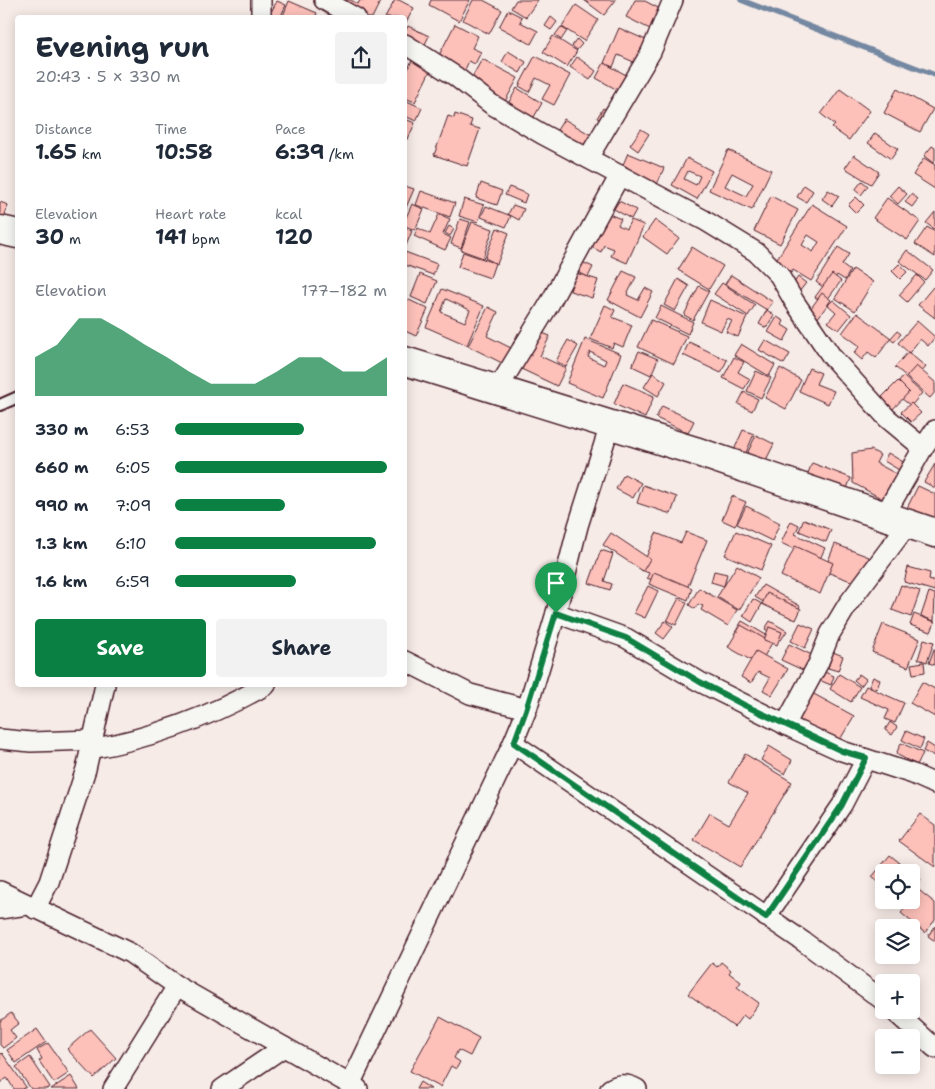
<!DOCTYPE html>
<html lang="en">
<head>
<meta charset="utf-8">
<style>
  body { margin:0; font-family:"Shantell Sans",sans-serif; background:#f2f2f3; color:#1f2937; height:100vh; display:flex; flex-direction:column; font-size:19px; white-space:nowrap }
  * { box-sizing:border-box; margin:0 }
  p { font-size:16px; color:#747a83 }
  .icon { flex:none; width:28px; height:28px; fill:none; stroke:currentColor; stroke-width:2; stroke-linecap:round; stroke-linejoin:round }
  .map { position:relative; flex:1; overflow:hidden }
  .side { position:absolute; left:15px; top:15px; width:392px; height:672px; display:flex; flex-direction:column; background:#fff; border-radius:5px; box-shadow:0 2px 12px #0003 }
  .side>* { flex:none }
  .fabs { position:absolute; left:875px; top:864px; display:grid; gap:10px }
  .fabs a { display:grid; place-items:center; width:45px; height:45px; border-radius:5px; background:#fff; box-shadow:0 2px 12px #0003; font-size:25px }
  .pin { position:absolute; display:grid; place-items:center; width:42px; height:42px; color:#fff; margin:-51px -21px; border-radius:50% 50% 50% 0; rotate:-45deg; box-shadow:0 0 5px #0007 }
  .pin .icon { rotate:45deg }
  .round { display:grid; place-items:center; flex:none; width:52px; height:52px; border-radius:5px; background:#f2f2f3 }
  .headline { display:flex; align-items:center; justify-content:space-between; height:85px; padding:0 20px }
  h1 { font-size:28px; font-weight:700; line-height:38px }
  .stats { display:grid; grid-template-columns:repeat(3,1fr); gap:8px; height:85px; padding:5px 20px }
  .stats div { display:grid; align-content:center }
  .stats b { font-size:21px; font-weight:700 }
  .stats small { font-size:14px; font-weight:400 }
  .stats p { font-size:14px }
  .chart { height:140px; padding:10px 20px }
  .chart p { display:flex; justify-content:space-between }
  .chart svg { width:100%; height:90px; margin-top:5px; fill:#0b8043; opacity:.7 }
  .primary-button { display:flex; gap:10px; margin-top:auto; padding:10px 20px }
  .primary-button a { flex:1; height:58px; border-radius:5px; background:#0b8043; color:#fff; font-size:20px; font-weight:700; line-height:58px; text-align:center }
  .primary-button a+a { background:#f2f2f3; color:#1f2937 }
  ul { padding:0 20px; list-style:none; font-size:16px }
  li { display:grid; grid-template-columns:80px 60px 1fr; align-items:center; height:38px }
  li i { height:12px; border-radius:6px; background:#0b8043 }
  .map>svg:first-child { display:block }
</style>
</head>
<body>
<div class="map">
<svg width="935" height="1089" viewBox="0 0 935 1089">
  <rect width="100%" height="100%" fill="#f7ebe7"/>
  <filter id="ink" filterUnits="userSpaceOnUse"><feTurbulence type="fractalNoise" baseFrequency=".02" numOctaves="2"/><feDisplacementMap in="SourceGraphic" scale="10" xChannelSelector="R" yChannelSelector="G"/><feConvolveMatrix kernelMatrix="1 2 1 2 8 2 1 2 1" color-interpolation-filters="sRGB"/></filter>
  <g filter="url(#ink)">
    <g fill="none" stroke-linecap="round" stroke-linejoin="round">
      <path stroke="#7488a2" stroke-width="5.5" d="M741 0 935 75"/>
    </g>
    <g fill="#fdc1ba" stroke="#4a1f2b" fill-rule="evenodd">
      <path d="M334 0H351L358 4 360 0H381L372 18H356Z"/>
      <path d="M395 0H399L414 8 405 24V18H385Z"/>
      <path d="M431 0H470L459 21 429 5Z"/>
      <path d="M473 0H483L502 10 489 34 463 20Z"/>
      <path d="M516 0H538L526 17 511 8Z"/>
      <path d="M584 0H616L604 15Z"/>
      <path d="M635 0H643L664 11 654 31 626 17Z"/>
      <path d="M277 1 286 5 280 18 270 14Z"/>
      <path d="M289 1 317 13 315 18H282Z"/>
      <path d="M576 5 598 20 584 41 562 27Z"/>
      <path d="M508 10 522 17 520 22 538 31 531 44 499 27Z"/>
      <path d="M551 17 557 22 551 30 545 26Z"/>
      <path d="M455 24 478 36 472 48 481 52 475 64 469 61 462 76 435 63Z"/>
      <path d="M408 26 429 36 421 52 405 44V32Z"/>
      <path d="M561 27 567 31 561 40 555 35Z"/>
      <path d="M619 28 646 40 636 63 618 55 613 67 604 63Z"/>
      <path d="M553 36 577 51 567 67 543 52Z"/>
      <path d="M577 39 582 44 577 50 572 46Z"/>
      <path d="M508 51 526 62 520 73 502 62Z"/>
      <path d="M535 56 570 75 554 105 542 99 550 85 536 78 529 92 519 86Z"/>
      <path d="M577 57 596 71 590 80 570 67Z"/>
      <path d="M482 59 518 78 503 105 470 81Z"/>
      <path d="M412 60 431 69 415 102 405 98V76Z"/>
      <path d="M604 63 630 77 621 92 596 78Z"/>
      <path d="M517 88 542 103 530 124 505 109Z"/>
      <path d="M840 89 870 111 849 140 832 128 835 125 821 114Z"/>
      <path d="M897 89 933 109 920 132 884 113Z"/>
      <path d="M405 100 422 108 416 121 405 116Z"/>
      <path d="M603 108 612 113 606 123 597 118Z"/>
      <path d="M455 114 472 120 470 126 480 129 467 166 434 155 448 116 454 118Z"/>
      <path d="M405 119 415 123 408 139 405 138Z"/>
      <path d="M564 119 596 138 585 155 554 135Z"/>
      <path d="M641 129 649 134 638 151 630 145Z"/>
      <path d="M875 133 898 149 891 159 868 143Z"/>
      <path d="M932 146 935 148V160L933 163 924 156Z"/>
      <path d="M728 150 771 170 752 210 709 190ZM732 173 753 184 746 196 725 186Z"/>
      <path d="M628 153 664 168 655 189 619 174Z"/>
      <path d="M854 155 879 172 871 184 845 168Z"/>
      <path d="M687 158 712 171 697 199 672 185ZM688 171 700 176 696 185 684 179Z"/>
      <path d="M924 158 935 165V189L913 175Z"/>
      <path d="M862 181 868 186 861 195 855 190Z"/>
      <path d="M481 183 502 191 497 205 476 198Z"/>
      <path d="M804 185 813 191 806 202 797 197Z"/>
      <path d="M405 186 414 189 405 210Z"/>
      <path d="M898 186 907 194 898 204 889 196Z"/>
      <path d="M509 187 527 194 524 203 505 195Z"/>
      <path d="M828 190 839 196 832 206 822 199Z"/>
      <path d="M421 191 455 203 450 217 416 205Z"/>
      <path d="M911 194 918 199 912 207 905 202Z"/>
      <path d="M771 196 798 210 780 244 754 231Z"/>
      <path d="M856 197 864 205 856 213 848 205Z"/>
      <path d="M887 198 920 221 907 240 873 218Z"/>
      <path d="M464 199 484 205 478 222 459 216Z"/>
      <path d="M619 201 636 210 631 219 614 209Z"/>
      <path d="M0 202 8 205 4 218 0 216Z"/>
      <path d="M412 204 424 209 415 230 405 226V220Z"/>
      <path d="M812 204 847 226 811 281 793 270 791 273 774 263ZM808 235 819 242 813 252 802 245Z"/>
      <path d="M513 205 524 209 519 220 508 214Z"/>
      <path d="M486 206 511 216 506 227 481 217Z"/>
      <path d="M604 212 621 219 618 225 626 229 631 220 644 225 627 263 611 256 614 249 604 245 601 252 589 246Z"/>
      <path d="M935 212V230L926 223Z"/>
      <path d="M439 214 450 219 443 234 451 238 445 250 414 236 418 228 430 234Z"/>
      <path d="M460 219 470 222 461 248 451 244Z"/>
      <path d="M655 220 679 238 667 254 643 237Z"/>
      <path d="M472 222 493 229 483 258 461 250Z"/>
      <path d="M449 226 454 229 450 236 445 233Z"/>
      <path d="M927 227 935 232V257L915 244Z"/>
      <path d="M405 228 412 231 405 248Z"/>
      <path d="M497 228 509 233 497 264 485 258Z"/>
      <path d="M692 247 723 266 709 289 678 270Z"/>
      <path d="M838 247 849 254 842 265 850 271 845 280 837 275 827 290 816 282Z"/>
      <path d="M907 250 933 270 925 280 899 261Z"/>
      <path d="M405 252 437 264 433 275 405 265Z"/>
      <path d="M463 252 495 263 490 278 458 267Z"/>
      <path d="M582 262 593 267 588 277 578 272Z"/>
      <path d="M899 264 907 272 900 279 892 271Z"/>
      <path d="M853 269 873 282 855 311 835 298Z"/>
      <path d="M623 271 636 277 627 295 638 300 645 288 653 292 640 317 608 300Z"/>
      <path d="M576 273 598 280 592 298 570 291Z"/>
      <path d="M420 274 437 281 427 304 411 297Z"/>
      <path d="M832 274 841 281 824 304 815 297Z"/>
      <path d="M731 275 773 302 767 310 725 284Z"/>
      <path d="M917 275 924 282 907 302 899 295Z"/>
      <path d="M798 277 806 283 799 292 791 287Z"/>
      <path d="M678 279 689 286 675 311 664 305Z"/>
      <path d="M722 283 755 305 748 316 714 294Z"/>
      <path d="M699 286 709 291 693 320 684 315Z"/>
      <path d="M933 287 935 288V318L918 305Z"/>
      <path d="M442 289 484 306 467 345 426 327ZM446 299 470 310 465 322 441 312Z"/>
      <path d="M822 293 831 300 815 322 806 315Z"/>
      <path d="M405 298 428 309 416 336 405 331Z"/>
      <path d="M710 300 747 317 738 337 726 332 732 321 727 319 721 331 701 322Z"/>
      <path d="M833 300 851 315 839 330 828 322 836 312 828 305Z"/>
      <path d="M605 305 615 310 612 317 632 325 623 347 614 343 612 348 590 339Z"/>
      <path d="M661 306 693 322 688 334 655 318Z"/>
      <path d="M488 307 498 312 487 336 511 348 518 333 528 338 512 368 468 346Z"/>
      <path d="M767 310 774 315 766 328 759 324Z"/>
      <path d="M857 313 891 338 876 358 868 352 862 360 854 353 860 346 842 333Z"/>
      <path d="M777 317 784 321 782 325 790 330 784 341 768 332Z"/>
      <path d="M651 320 687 336 674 364 638 347Z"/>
      <path d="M917 321 935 337 928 346 920 339 909 353 898 343Z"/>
      <path d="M535 330 550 336 540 356 566 368 557 386 517 367Z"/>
      <path d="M897 331 901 334 894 342 890 339Z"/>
      <path d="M585 339 621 354 603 398 567 383ZM590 352 606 360 604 365 588 357Z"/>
      <path d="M568 340 578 346 566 367 556 361Z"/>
      <path d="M765 340 790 354 784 364 759 350Z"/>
      <path d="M689 342 727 360 721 373 683 355Z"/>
      <path d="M741 344 775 365 769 376 734 355Z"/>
      <path d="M639 351 658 359 651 375 632 366Z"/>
      <path d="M908 352 926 367 913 382 895 367Z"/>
      <path d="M734 357 744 362 738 372 750 379 744 389 723 378Z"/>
      <path d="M916 366 935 382V392L930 398 906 377Z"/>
      <path d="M780 368 801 380 786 409 765 398Z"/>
      <path d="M809 368 821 373 816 384 834 391 828 404 799 391Z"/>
      <path d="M756 371 771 378 761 398 747 391Z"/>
      <path d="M653 373 666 382 658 396 644 387Z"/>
      <path d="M903 376 922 393 911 406 891 390Z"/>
      <path d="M898 381 909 392 893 409 881 398Z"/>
      <path d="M623 383 654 396 645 418 614 404Z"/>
      <path d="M744 392 758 399 752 411 738 404Z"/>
      <path d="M911 403 921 413 911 422 901 412Z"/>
      <path d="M662 406 694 421 688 433 656 418Z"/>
      <path d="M743 430 754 434 745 455 734 450Z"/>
      <path d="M756 435 774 444 763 466 746 456Z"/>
      <path d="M871 450 880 455 876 463 904 478 890 503 853 483 852 453Z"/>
      <path d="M888 453 910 466 906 474 884 461Z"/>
      <path d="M812 463 851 478 844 496 803 486Z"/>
      <path d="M935 464V488L924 482Z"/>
      <path d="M624 474 641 483 633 498 616 489Z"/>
      <path d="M643 485 677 497 671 514 637 503Z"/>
      <path d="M918 486 935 494V529L904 514Z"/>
      <path d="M732 496 746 502 735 526 722 520Z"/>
      <path d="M746 506 780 523 772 541 737 524Z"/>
      <path d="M804 519 831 530 826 542 799 531Z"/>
      <path d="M791 521 799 525 795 534 825 548 819 561 781 543Z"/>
      <path d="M736 531 771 546 761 570 725 555Z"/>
      <path d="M686 532 707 540 685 593 647 578 649 573 641 570 656 533 681 543Z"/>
      <path d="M611 533 650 559 643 571 603 545Z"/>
      <path d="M835 544 869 557 859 584 824 571Z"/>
      <path d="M795 546 833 563 820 594 781 576Z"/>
      <path d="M601 550 613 554 604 581 612 584 610 590 589 583Z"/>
      <path d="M737 565 759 578 739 610 717 597Z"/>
      <path d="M908 567 930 573 929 580 935 582V591L904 582Z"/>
      <path d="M714 571 727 574 724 586 711 582Z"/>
      <path d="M654 572 692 588 688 600 649 584Z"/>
      <path d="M763 585 800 606 793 619 755 597Z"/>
      <path d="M901 585 920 591 911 617 892 610Z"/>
      <path d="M648 586 658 591 645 618 634 613Z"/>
      <path d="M699 588 737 610 728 626 701 610 703 606 698 604 695 609 689 605Z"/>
      <path d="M929 592 935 594 934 621 921 616Z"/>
      <path d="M767 593 801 609 796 620 762 604Z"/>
      <path d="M679 598 687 603 676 625 667 621Z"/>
      <path d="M753 599 762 604 752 622 743 616Z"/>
      <path d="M914 614 935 622 931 632 910 625Z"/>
      <path d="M665 621 673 627 664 639 656 633Z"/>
      <path d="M742 621 773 639 766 652 734 634Z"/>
      <path d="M770 621 787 631 781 640 765 629Z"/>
      <path d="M800 623 814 629 805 648 791 641Z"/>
      <path d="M883 624 920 639 908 667 872 652Z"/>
      <path d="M741 625 772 643 759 665 728 647Z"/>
      <path d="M769 627 782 632 777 645 764 640Z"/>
      <path d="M924 639 934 642 927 662 918 659Z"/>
      <path d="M789 644 814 656 807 672 781 660Z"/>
      <path d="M934 649H935V665L929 663Z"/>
      <path d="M756 651 788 669 772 695 763 690 770 678 758 672 751 683 741 677Z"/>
      <path d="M833 652 843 656 838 671 828 668Z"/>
      <path d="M924 662 925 672 913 674 911 664Z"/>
      <path d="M822 671 834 676 831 685 819 680Z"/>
      <path d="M839 674 860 687 851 702 830 689Z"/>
      <path d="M859 674 866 679 861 686 854 680Z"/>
      <path d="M873 677 880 680 877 689 869 686Z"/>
      <path d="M922 682 935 689V717L910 703Z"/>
      <path d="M866 686 904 703 895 723 885 719 889 710 860 697Z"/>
      <path d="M812 693 854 716 838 743 796 720Z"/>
      <path d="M890 722 897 727 892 735 885 730Z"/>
      <path d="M906 731 924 739 920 749 902 740Z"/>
      <path d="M901 743 923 753 917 765 896 754Z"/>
      <path d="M927 743 935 748 933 756 923 751Z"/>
      <path d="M769 746 792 760 785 774 761 760Z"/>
      <path d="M745 754 792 782 740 867 694 840 710 813 729 824 748 793 729 782Z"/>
      <path d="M920 814 935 825V867L899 841Z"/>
      <path d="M890 855 921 880 915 887 935 903V920L925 933 901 913 907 906 900 900H911V872H884V887L872 877Z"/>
      <path d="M935 926V941L928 936Z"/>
      <path d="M721 962 731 970 729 973 741 982 737 987 759 1003 748 1019 743 1015 734 1027 688 994 712 963 717 967Z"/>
      <path d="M11 1013 19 1023 10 1030 16 1038 3 1048 0 1045V1021Z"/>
      <path d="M440 1017 479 1038 470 1056 458 1050 454 1058 460 1062 456 1069 451 1066 440 1087 410 1071Z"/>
      <path d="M37 1029 46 1042 16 1063 7 1050Z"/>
      <path d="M90 1029 116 1058 94 1078 67 1049Z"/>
      <path d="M48 1043 69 1073 54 1083 39 1061 42 1059 37 1050Z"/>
      <path d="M2 1053 26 1087 23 1089H14L7 1078 0 1083V1055Z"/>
      <path d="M30 1057 50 1087 47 1089H31L16 1067Z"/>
      <path d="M71 1076 79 1089H51Z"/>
      <path d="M420 1082 431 1089H416Z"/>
    </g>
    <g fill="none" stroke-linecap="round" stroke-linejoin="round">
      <g stroke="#4a1f2b" stroke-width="14">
        <path id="lane" d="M0 405 18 397"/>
      </g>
      <g stroke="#4a1f2b" stroke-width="22">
        <g id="street">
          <path d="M324 0 356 18"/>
          <path d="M261 18V0"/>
          <path d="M405 44 455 76 491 104 542 134 704 220 756 252 779 275 794 301 832 357 887 418 923 448"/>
          <path d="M588 158 651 52 673 0"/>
          <path d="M497 390 550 303 620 175"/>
          <path d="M884 516 923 448 935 430"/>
          <path d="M556 613 626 638 700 682 794 729 842 751 913 774 935 784"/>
          <path d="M405 661 470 694 527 709"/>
          <path d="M785 725 818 664 830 634 848 604 908 524"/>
          <path d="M0 739 31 742 93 740"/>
          <path d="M513 743 804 942 884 1001"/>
          <path d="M91 749C152 738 212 716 266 685"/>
          <path d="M0 891 130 953 177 986 358 1089"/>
          <path d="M0 909 27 905"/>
          <path d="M35 909 49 882 86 769 105 685"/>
          <path d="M766 917 842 805 866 759"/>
          <path d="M893 1010 935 1048"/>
          <path d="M350 1085 513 743 527 709 556 613 578 526 610 425"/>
          <path d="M113 1089 177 986"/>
          <path d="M222 1089 284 1047"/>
          <path d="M610 1089C619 1083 628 1084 637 1089"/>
        </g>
      </g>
      <g stroke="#4a1f2b" stroke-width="31">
        <g id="secondary">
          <path d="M0 230 18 234"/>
          <path d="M405 361 695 451 935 533"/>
        </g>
      </g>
      <use href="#lane" stroke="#f6f6f2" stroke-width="10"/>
      <use href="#street" stroke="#f6f6f2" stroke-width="19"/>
      <use href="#secondary" stroke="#f6f6f2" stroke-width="28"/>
    </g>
  </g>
  <g fill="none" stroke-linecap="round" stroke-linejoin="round" filter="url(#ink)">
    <g stroke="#fff" stroke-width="10">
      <path id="route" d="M556 613 626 638 700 682 744 705 842 751 866 758 842 805 766 917 514 743 526 710Z"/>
    </g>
    <use href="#route" stroke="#0b8043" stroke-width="6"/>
  </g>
</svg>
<div class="fabs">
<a><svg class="icon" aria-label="locate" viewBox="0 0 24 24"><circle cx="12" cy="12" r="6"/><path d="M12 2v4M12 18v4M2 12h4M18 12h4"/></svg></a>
<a><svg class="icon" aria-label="layers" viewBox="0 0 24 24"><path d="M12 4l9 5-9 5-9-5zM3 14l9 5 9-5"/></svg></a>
<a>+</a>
<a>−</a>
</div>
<div class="pin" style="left:556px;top:613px;background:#1e9e55"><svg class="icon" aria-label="arrive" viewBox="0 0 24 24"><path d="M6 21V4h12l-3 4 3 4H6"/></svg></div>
<section class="side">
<div class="headline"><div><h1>Evening run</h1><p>20:43 · 5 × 330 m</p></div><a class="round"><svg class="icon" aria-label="share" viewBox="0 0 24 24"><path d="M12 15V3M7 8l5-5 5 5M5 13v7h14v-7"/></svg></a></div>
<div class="stats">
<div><p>Distance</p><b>1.65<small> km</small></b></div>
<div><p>Time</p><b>10:58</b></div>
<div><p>Pace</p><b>6:39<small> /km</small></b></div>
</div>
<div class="stats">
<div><p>Elevation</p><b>30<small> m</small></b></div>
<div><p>Heart rate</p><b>141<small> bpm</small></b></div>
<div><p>kcal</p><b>120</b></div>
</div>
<div class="chart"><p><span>Elevation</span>177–182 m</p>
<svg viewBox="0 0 160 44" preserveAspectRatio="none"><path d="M0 44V25L10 19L20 6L30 6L40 12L50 19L60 25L70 32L80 38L90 38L100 38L110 32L120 25L130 25L140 32L150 32L160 25V44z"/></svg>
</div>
<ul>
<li><b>330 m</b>6:53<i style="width:61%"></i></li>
<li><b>660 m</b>6:05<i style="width:100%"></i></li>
<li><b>990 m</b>7:09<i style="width:52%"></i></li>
<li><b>1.3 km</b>6:10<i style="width:95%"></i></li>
<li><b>1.6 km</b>6:59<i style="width:57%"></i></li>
</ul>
<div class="primary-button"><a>Save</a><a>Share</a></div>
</section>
</div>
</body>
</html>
